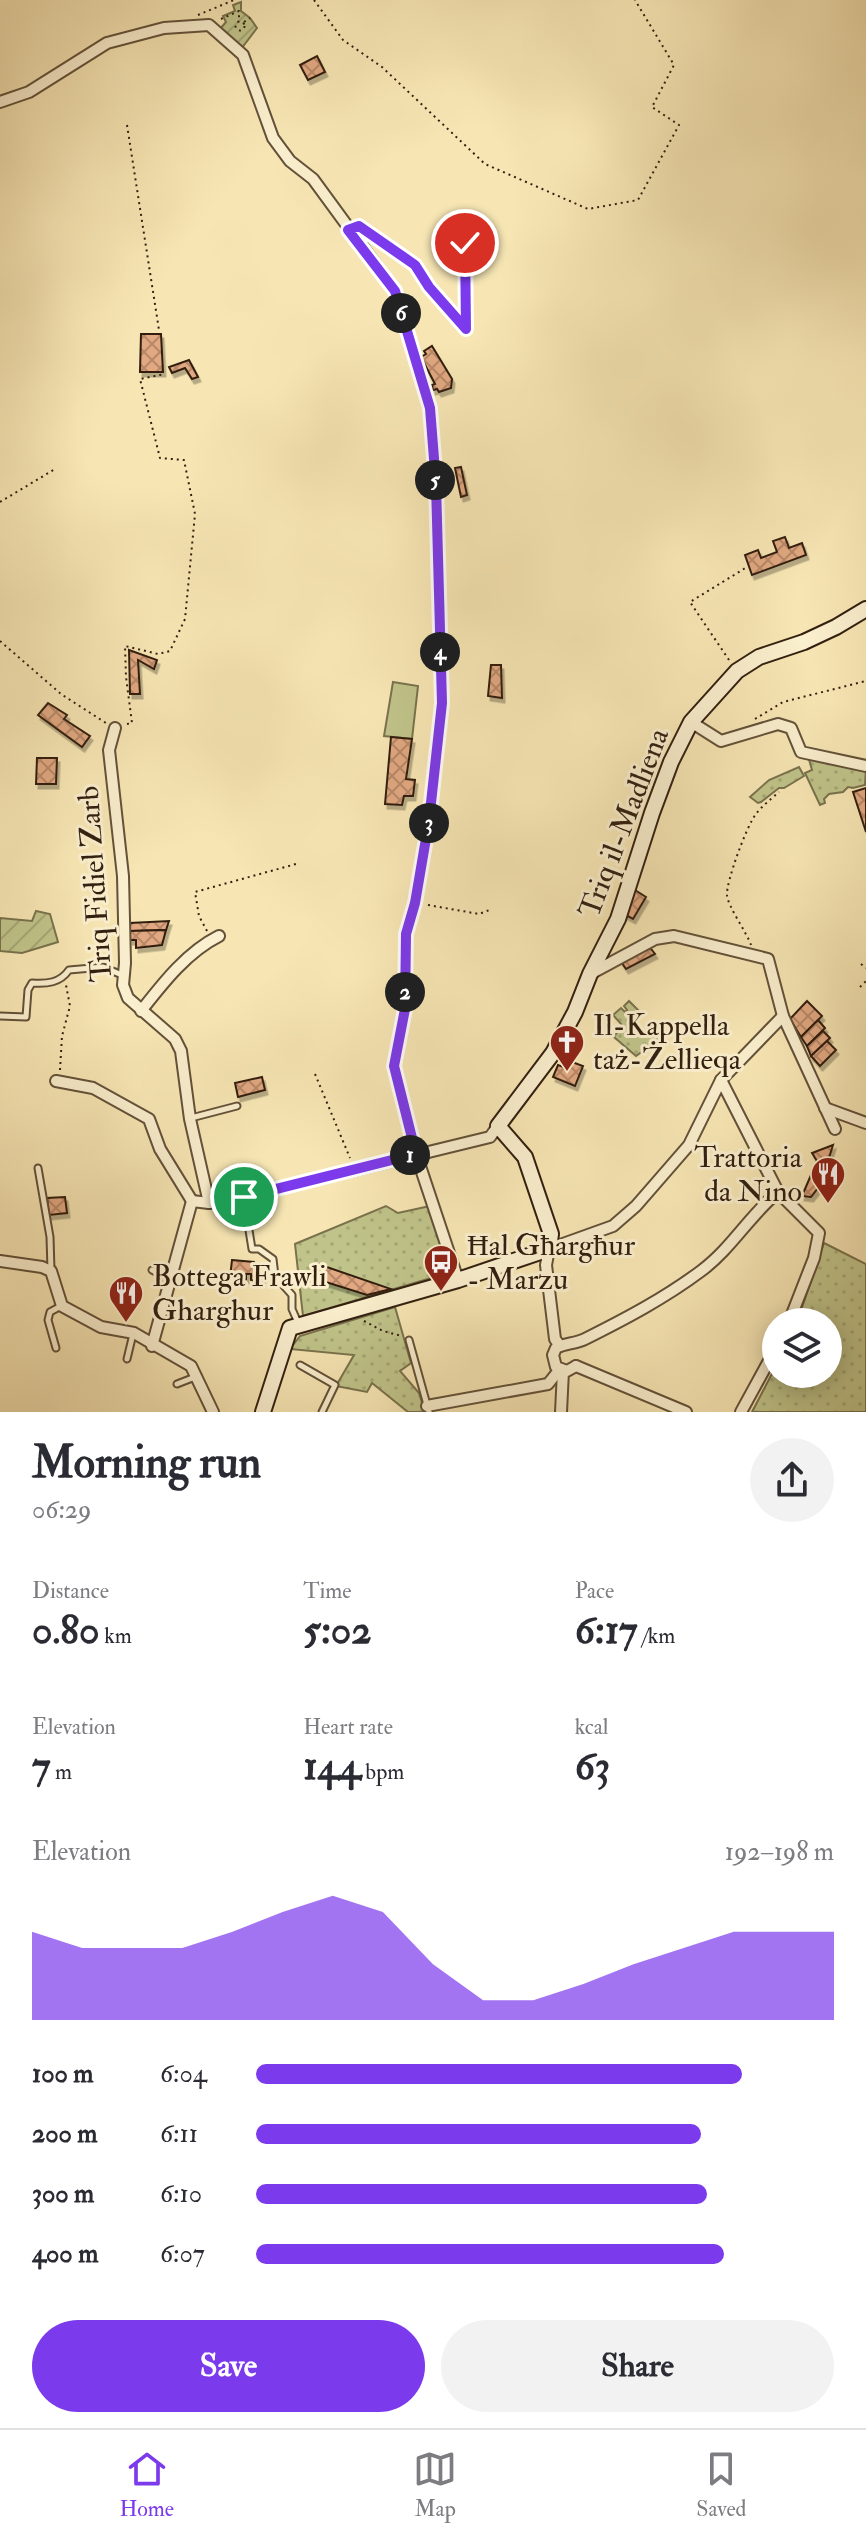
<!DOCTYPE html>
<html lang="en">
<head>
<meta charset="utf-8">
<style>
  body { margin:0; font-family:"IM FELL Double Pica",serif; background:#f2f2f3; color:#2b2b33; height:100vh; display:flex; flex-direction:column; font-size:30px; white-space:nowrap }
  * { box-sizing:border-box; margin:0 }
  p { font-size:26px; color:#7c7c81 }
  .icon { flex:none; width:44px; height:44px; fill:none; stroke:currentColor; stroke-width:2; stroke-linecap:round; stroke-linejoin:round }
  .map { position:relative; height:1412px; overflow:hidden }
  .sheet { display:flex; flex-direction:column; background:#fff; flex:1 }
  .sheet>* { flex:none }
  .tools { position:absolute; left:762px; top:1308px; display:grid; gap:16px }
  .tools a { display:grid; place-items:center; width:80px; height:80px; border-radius:50%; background:#fff; box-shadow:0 4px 20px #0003; font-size:40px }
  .pin { position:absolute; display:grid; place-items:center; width:68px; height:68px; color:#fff; margin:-34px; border:4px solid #fff; border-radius:50%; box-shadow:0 2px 8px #0007 }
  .km { position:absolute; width:40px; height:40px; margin:-20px; border-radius:50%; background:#222; color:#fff; font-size:22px; line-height:40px; text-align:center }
  .round { display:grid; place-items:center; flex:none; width:84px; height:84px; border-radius:42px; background:#f2f2f3 }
  .summary { display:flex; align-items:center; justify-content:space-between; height:136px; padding:0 32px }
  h1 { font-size:44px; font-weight:700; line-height:60px }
  .figures { display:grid; grid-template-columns:repeat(3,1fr); gap:12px; height:136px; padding:8px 32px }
  .figures div { display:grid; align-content:center }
  .figures b { font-size:40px; font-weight:700 }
  .figures small { font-size:22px; font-weight:400 }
  .figures p { font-size:22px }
  .chart { height:224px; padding:16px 32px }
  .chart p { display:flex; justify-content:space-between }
  .chart svg { width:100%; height:144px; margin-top:8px; fill:#7c3aed; opacity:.7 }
  .action { display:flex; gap:16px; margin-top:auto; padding:16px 32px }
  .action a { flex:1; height:92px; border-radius:48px; background:#7c3aed; color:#fff; font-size:32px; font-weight:700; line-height:92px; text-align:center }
  .action a+a { background:#f2f2f3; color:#2b2b33 }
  ul { padding:0 32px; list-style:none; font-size:26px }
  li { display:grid; grid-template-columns:128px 96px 1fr; align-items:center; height:60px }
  li i { height:20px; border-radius:10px; background:#7c3aed }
  .dock { display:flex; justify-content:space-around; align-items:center; height:112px; border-top:2px solid #e1e1e2; background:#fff; font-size:22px; color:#7c7c81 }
  .dock a { display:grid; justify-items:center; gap:4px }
  .dock .active { color:#7c3aed }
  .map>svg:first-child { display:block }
</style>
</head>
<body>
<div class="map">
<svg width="866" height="1412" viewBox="0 0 866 1412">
  <defs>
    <pattern id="grass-dots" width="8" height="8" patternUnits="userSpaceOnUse" patternTransform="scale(2)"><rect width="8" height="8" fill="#c0c48a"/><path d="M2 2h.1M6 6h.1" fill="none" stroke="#a5a876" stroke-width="1.8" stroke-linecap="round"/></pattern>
    <pattern id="garden-furrows" width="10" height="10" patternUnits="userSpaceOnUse" patternTransform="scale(2)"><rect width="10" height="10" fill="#c0c48a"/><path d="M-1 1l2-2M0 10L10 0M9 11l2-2" fill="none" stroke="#a5a876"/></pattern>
    <pattern id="building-cross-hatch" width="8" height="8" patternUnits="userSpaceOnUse" patternTransform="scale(2)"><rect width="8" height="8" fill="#e1a881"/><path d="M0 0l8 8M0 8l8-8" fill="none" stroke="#b78868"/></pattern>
    <filter id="shadow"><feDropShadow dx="2.5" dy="4.5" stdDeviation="0" flood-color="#0004"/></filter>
  </defs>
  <rect width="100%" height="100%" fill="#f7e6b4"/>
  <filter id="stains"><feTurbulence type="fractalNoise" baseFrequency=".0025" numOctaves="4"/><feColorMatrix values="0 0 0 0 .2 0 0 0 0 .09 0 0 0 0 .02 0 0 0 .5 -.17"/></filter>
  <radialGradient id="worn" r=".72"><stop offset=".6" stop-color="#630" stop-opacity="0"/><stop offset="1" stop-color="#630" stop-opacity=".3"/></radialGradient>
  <g fill="url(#grass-dots)" stroke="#79724d" stroke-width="2">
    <path d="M808 756 866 768 865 785 853 788 848 787 843 792 829 794 824 799 825 803 820 805 805 773 812 770Z"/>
    <path d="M799 767 804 776 784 788H779L761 802 758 803 750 797 769 780Z"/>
    <path d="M629 1001 638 1010 627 1020 641 1036 658 1025 666 1034 636 1056 614 1037 622 1025 613 1015 621 1008 625 1012 627 1010 624 1006Z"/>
    <path d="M386 1206 398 1213 430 1206 448 1273 303 1316 295 1244Z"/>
    <path d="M824 1243 866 1264V1412H752L776 1366V1374H828V1322H797Z"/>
    <path d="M395 1307 411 1363 400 1371 419 1393 425 1412H408L372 1383 367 1392 336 1386 354 1355 290 1349 300 1336Z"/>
  </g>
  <g fill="url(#garden-furrows)" stroke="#79724d" stroke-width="2">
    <path d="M241 2V11L250 18 257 28 241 49 220 29 226 22 223 16 235 11 233 5Z"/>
    <path d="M36 911 50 914 58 942 22 953 0 951V918L32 921Z"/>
  </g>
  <path fill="#c0c48a" stroke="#79724d" stroke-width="2" d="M393 682 418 686 412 739 384 736Z"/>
  <g fill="url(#building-cross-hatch)" stroke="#321f10" stroke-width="2" filter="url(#shadow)">
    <path d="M317 56 325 72 308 80 300 65Z"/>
    <path d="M141 334H161L163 372H140Z"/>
    <path d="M432 346 452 379 451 388 439 392 437 389 433 390 432 385 435 384 421 357 426 354 424 351Z"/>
    <path d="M189 360 198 377 192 379 185 368 172 373 169 367Z"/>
    <path d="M461 467 467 495 461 497 455 468Z"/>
    <path d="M785 537 789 548 802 543 806 555 752 575 745 555 758 550 761 558 777 552 773 541Z"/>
    <path d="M129 650 157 660 154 669 138 660 140 694H130Z"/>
    <path d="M491 665H501L502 698 488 696Z"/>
    <path d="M48 703 67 715 64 719 90 736 82 747 38 715Z"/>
    <path d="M391 737 412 739 406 779 415 780 413 796H404L402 805 385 804Z"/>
    <path d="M37 758H57L56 784H36Z"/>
    <path d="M866 788V832L853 792Z"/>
    <path d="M635 890 646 897 633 919 622 913Z"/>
    <path d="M169 921 166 930 130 931V923Z"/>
    <path d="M166 930 162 945 136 948V940H130V931Z"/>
    <path d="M648 945 655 954 626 969 620 960Z"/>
    <path d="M807 1001 822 1016 801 1037 790 1019Z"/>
    <path d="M818 1020 825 1028 807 1046 801 1037Z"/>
    <path d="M823 1031 830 1038 811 1056 807 1046Z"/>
    <path d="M827 1041 836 1050 820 1066 811 1056Z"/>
    <path d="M572 1062 583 1066 575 1086 553 1077 558 1065 569 1069Z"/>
    <path d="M262 1077 265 1090 238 1097 235 1083Z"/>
    <path d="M833 1145 821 1184 811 1197 802 1196 817 1161 812 1153Z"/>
    <path d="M65 1197 67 1213 49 1215 47 1198Z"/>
    <path d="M232 1260 254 1262 263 1278 258 1281 251 1280V1274H246V1279L230 1278Z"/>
    <path d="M315 1263 391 1289 367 1295 310 1277Z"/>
  </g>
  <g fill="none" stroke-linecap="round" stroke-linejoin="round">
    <g stroke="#635139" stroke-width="9">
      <g id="lane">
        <path d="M0 1016 26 1017 28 990 32 983C47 984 60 983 69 970L103 967 122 975"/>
        <path d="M191 1118 237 1106"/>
        <path d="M38 1168 50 1237 51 1270"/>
        <path d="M244 1199 252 1249H259L273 1259 275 1276 292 1295V1309L299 1325"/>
        <path d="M152 1270 169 1279"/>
        <path d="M409 1340 429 1412"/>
        <path d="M56 1348 48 1320 50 1312 61 1306"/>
        <path d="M127 1359 133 1334"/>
        <path d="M300 1365 335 1385 322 1412"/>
        <path d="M177 1384 195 1377"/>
      </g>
    </g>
    <g stroke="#635139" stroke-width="14">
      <g id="street">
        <path d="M0 102 29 92 107 43 164 28 209 25 243 55 273 138 290 161 313 179 395 291 430 408 436 484 442 703 429 821 415 903 406 934 405 1009 394 1066 416 1154 458 1280"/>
        <path d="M691 722 721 741 778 724 791 728 801 752 866 766"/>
        <path d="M115 728 109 750 123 876 125 963 123 985 128 998 175 1039 181 1051 190 1119 209 1203"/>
        <path d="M590 974 655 939 674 936 768 959 783 1016 835 1129"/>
        <path d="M141 1011C163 983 187 952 219 936"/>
        <path d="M721 1080 778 1192 819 1233 814 1258 789 1322"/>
        <path d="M56 1081 93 1088 149 1119 160 1149 192 1201"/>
        <path d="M825 1108 866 1123"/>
        <path d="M192 1201 209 1203 244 1197 490 1137 498 1126"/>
        <path d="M0 1261 42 1267 51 1271 62 1306 101 1327 134 1333 191 1366 213 1412"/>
        <path d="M152 1346 192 1201"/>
        <path d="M560 1346 555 1339 546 1265 549 1249 613 1226 636 1206 689 1145 721 1080 783 1016"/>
        <path d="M576 1366 567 1371 556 1367 553 1355 556 1348C565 1343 575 1344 585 1339 625 1319 665 1298 701 1271 731 1249 750 1215 778 1192"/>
        <path d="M576 1366 686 1412"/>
        <path d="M427 1406 548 1384 560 1369"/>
        <path d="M561 1412 563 1371"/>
        <path d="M741 1412 776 1348"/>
      </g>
    </g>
    <g stroke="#321f10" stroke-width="18">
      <path id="secondary" d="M263 1412 290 1328 458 1280 549 1249 551 1234 525 1157 498 1126 553 1053 575 1012 590 974 618 919 652 813 671 762 691 722 737 671 759 657 804 642 836 627 866 609"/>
    </g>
    <g stroke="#321f10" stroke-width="2" stroke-dasharray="2 4" stroke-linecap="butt">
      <path d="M314 0 343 40 382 67 485 164 588 209 638 200 679 125 652 107 674 65 635 0"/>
      <path d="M198 15 234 0"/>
      <path d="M221 19 239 11V21"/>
      <circle cx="240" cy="26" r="4.5"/>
      <path d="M244 22 250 18"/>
      <path d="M127 125 159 330"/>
      <path d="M364 229 415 265 429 287 466 329 465 243"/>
      <path d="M0 502 55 469"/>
      <path d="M0 641 61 694 106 723"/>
      <path d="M729 660 690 602 747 567"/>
      <path d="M755 719 783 702 866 681"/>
      <path d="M127 724 132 723 126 677 125 646 158 654 170 651 185 619 195 514 184 460 160 458 140 379 165 374"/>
      <path d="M428 905 479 914 492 909"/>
      <path d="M207 931 199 916 195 892 296 864"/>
      <path d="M751 945C747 933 727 905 727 895 726 882 747 825 756 814 762 806 771 799 779 792"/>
      <path d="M861 964 866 968"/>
      <path d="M860 987 866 981"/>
      <path d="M60 1070 62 1036 70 1006 66 985"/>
      <path d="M315 1074 350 1158"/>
      <path d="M364 1321 383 1331 402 1336"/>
    </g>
    <use href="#lane" stroke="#faefce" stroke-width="5"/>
    <use href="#street" stroke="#faefce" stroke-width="10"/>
    <use href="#secondary" stroke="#faefce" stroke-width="14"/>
  </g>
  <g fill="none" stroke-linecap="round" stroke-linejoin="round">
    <g stroke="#fff" stroke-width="16">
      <path id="route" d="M244 1197 416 1154 394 1066 405 1009 406 934 415 903 429 821 442 703 436 484 430 408 395 291 348 230 359 226 415 265 429 287 466 329 465 243"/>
    </g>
    <use href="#route" stroke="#7c3aed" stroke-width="10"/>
  </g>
  <defs>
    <g id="church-pin" transform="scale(1.8)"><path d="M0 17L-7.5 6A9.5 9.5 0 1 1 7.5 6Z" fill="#8f2418" stroke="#faefce"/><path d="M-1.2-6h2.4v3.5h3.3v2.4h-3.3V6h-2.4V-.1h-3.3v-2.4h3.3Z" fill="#fff"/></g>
    <g id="restaurant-pin" transform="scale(1.8)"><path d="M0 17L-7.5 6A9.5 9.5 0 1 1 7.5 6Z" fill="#8f2418" stroke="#faefce"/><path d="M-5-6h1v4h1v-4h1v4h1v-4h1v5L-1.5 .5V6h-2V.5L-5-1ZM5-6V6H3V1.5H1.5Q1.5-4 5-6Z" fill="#fff"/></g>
    <g id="bus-pin" transform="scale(1.8)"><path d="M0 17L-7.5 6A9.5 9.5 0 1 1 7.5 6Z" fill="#8f2418" stroke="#faefce"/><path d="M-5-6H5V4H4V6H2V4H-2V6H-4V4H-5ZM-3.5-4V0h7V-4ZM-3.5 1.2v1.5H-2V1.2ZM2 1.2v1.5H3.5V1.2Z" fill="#fff"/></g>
  </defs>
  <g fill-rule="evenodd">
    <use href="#church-pin" x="567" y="1042"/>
    <use href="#restaurant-pin" x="828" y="1174"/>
    <use href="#bus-pin" x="441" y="1262"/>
    <use href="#restaurant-pin" x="126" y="1293"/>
  </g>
  <g text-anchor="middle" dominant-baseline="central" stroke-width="6" stroke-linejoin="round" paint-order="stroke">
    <g font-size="30" fill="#321f10" stroke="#faefce">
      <text transform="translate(624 823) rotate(-69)">Triq il-Madliena</text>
      <text transform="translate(95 884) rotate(-94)">Triq Fidiel Zarb</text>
    </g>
    <g font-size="30" fill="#321f10" stroke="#faefce" text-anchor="start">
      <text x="593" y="1025">Il-Kappella<tspan x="593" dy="34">taż-Żellieqa</tspan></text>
      <text x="802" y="1157" text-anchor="end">Trattoria<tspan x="802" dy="34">da Nino</tspan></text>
      <text x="467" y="1245">Ħal Għargħur<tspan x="467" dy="34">- Marzu</tspan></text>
      <text x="152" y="1276">Bottega Frawli<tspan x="152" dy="34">Gharghur</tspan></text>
    </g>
  </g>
  <rect width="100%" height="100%" filter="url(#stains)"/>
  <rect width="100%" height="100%" fill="url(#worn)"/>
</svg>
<div class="tools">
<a><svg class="icon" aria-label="layers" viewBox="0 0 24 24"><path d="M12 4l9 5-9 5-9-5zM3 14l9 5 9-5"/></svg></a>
</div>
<div class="pin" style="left:244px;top:1197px;background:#1e9e55"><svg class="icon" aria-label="arrive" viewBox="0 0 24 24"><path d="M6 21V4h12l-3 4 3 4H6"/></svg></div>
<div class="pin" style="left:465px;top:243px;background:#d93025"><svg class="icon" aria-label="check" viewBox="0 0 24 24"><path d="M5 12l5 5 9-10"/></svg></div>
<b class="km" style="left:410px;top:1155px">1</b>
<b class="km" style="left:405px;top:992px">2</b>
<b class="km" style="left:429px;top:823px">3</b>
<b class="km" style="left:440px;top:652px">4</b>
<b class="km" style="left:435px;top:480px">5</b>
<b class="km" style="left:401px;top:313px">6</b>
</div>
<section class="sheet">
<div class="summary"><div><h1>Morning run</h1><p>06:29</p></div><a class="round"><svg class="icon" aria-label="share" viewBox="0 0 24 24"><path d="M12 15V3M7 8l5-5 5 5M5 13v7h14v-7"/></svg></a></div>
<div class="figures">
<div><p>Distance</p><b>0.80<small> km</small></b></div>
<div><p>Time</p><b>5:02</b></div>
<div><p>Pace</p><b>6:17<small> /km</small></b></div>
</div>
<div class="figures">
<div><p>Elevation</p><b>7<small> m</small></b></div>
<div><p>Heart rate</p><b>144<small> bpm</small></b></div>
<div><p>kcal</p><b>63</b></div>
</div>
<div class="chart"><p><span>Elevation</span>192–198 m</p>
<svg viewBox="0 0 160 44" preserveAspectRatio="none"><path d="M0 44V17L10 22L20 22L30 22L40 17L50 11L60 6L70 11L80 27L90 38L100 38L110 33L120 27L130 22L140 17L150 17L160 17V44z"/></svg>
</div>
<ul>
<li><b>100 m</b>6:04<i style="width:84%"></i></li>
<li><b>200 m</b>6:11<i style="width:77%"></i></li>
<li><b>300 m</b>6:10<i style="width:78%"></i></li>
<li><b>400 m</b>6:07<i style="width:81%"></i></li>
</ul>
<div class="action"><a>Save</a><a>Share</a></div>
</section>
<nav class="dock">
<a class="active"><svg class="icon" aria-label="home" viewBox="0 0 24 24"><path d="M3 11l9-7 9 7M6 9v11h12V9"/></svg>Home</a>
<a><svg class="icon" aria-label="map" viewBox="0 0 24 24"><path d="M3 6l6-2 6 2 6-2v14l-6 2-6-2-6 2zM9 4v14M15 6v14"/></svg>Map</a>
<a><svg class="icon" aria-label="saved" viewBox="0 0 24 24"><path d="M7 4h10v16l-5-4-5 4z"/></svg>Saved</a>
</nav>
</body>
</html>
